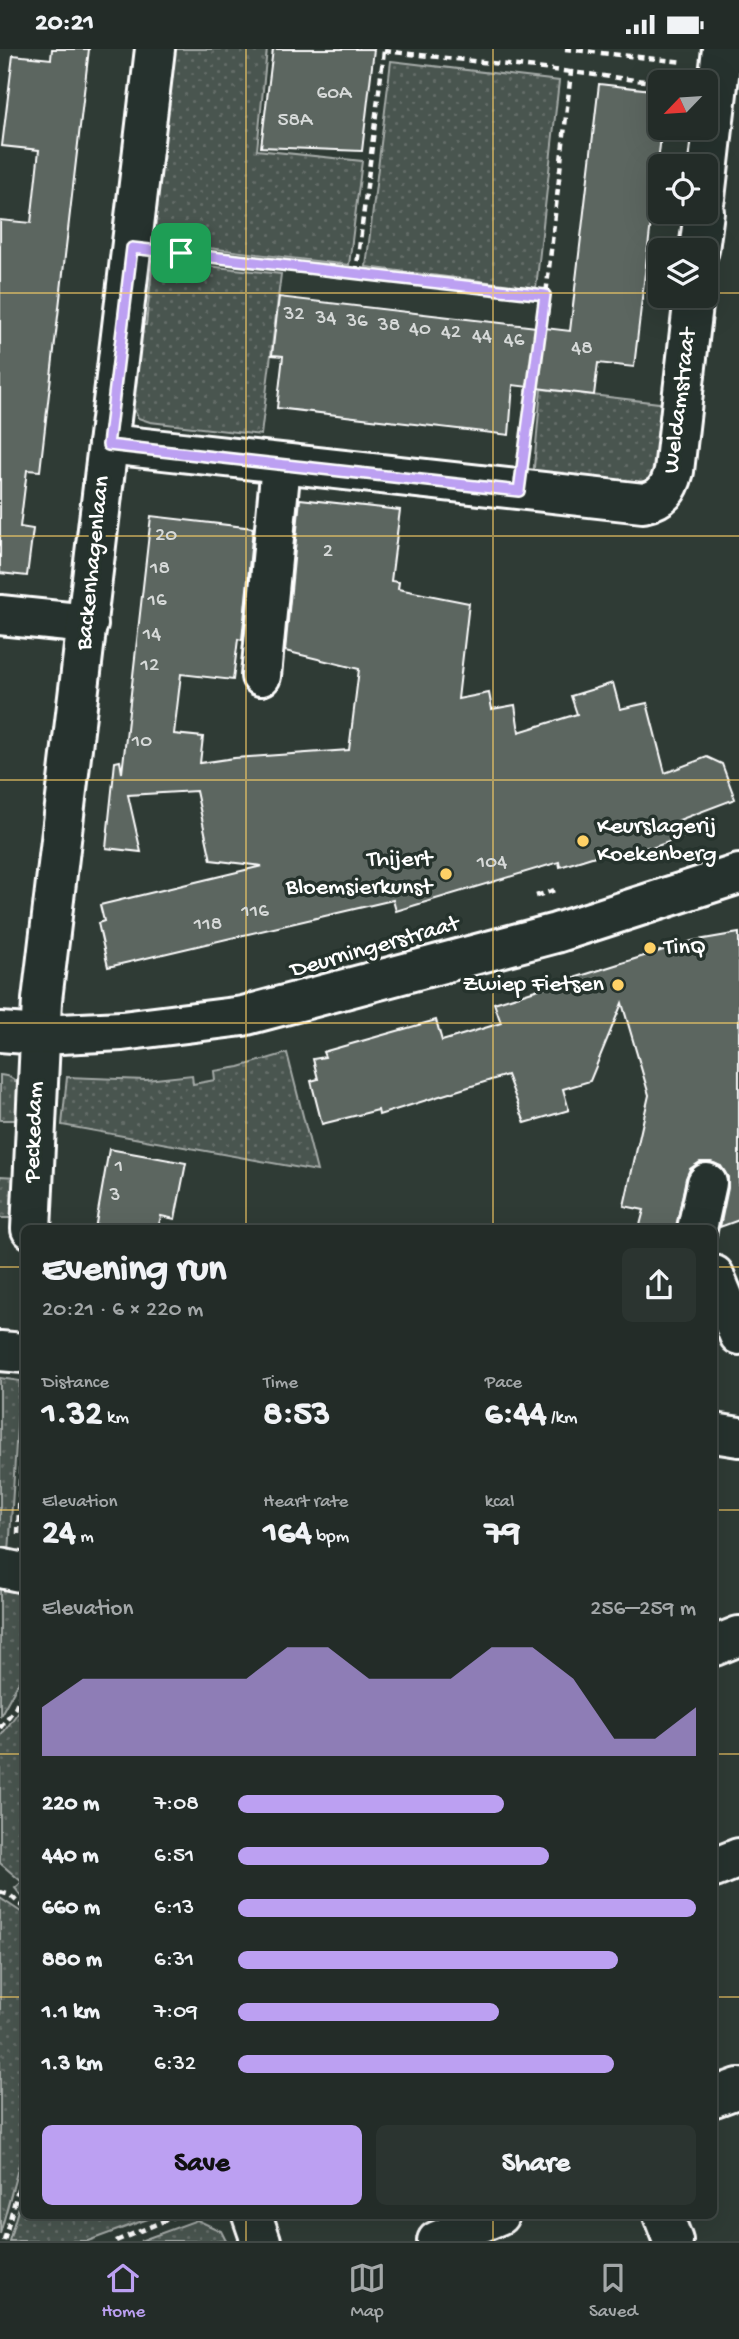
<!DOCTYPE html>
<html lang="en">
<head>
<meta charset="utf-8">
<style>
  body { margin:0; font-family:"Gochi Hand",sans-serif; background:#2b3430; color:#f1f3f6; height:100vh; display:flex; flex-direction:column; font-size:26px; white-space:nowrap }
  * { box-sizing:border-box; margin:0 }
  p { font-size:23px; color:#a3a7a8 }
  .icon { flex:none; width:38px; height:38px; fill:none; stroke:currentColor; stroke-width:2; stroke-linecap:round; stroke-linejoin:round }
  .map { position:relative; flex:1; overflow:hidden }
  .panel { position:absolute; left:21px; top:1176px; width:696px; height:994px; display:flex; flex-direction:column; background:#232c28; border-radius:10px; box-shadow:0 7px 28px #0002,0 0 0 2px #404845 }
  .panel>* { flex:none }
  .needle { width:46px; rotate:245deg }
  .fabs { position:absolute; left:648px; top:21px; display:grid; gap:14px }
  .fabs a { display:grid; place-items:center; width:70px; height:70px; border-radius:10px; background:#232c28; box-shadow:0 7px 28px #0002,0 0 0 2px #404845; font-size:35px }
  .pin { position:absolute; display:grid; place-items:center; width:60px; height:60px; color:#fff; margin:-30px; border-radius:14px; box-shadow:0 4px 10px #0006 }
  .round { display:grid; place-items:center; flex:none; width:74px; height:74px; border-radius:10px; background:#2b3430 }
  .head { display:flex; align-items:center; justify-content:space-between; height:119px; padding:0 21px }
  h1 { font-size:38px; font-weight:800; line-height:52px }
  .figures { display:grid; grid-template-columns:repeat(3,1fr); gap:10px; height:119px; padding:7px 21px }
  .figures div { display:grid; align-content:center }
  .figures b { font-size:35px; font-weight:800 }
  .figures small { font-size:19px; font-weight:400 }
  .figures p { font-size:19px }
  .chart { height:196px; padding:14px 21px }
  .chart p { display:flex; justify-content:space-between }
  .chart svg { width:100%; height:126px; margin-top:7px; fill:#bca0f2; opacity:.7 }
  .primary-button { display:flex; gap:14px; margin-top:auto; padding:14px 21px }
  .primary-button a { flex:1; height:80px; border-radius:10px; background:#bca0f2; color:#111; font-size:28px; font-weight:800; line-height:80px; text-align:center }
  .primary-button a+a { background:#2b3430; color:#f1f3f6 }
  ul { padding:0 21px; list-style:none; font-size:23px }
  li { display:grid; grid-template-columns:112px 84px 1fr; align-items:center; height:52px }
  li i { height:18px; border-radius:9px; background:#bca0f2 }
  .status { display:flex; justify-content:space-between; align-items:center; height:49px; padding:0 35px; background:#232c28; direction:ltr }
  .status svg { height:19px; fill:currentColor }
  .tabs { display:flex; justify-content:space-around; align-items:center; height:98px; border-top:2px solid #404845; background:#232c28; font-size:19px; color:#a3a7a8 }
  .tabs a { display:grid; justify-items:center; gap:4px }
  .tabs .selected { color:#bca0f2 }
  .map>svg:first-child { display:block }
</style>
</head>
<body>
<div class="status"><b>20:21</b><svg viewBox="0 0 49 12"><path d="M0 12V9h3v3zM5 12V6h3v6zM10 12V3h3v9zM15 12V0h3v12zM26 1h20v11H26zM47 4h2v5h-2z"/></svg></div>
<div class="map">
<svg width="739" height="2192" viewBox="0 0 739 2192">
  <defs>
    <pattern id="grass-dots" width="8" height="8" patternUnits="userSpaceOnUse" patternTransform="scale(1.75)"><rect width="8" height="8" fill="#4a544f"/><path d="M2 2h.1M6 6h.1" fill="none" stroke="#656e69" stroke-width="1.8" stroke-linecap="round"/></pattern>
  </defs>
  <rect width="100%" height="100%" fill="#2f3b35"/>
  <filter id="ink" filterUnits="userSpaceOnUse"><feTurbulence type="fractalNoise" baseFrequency=".0143" numOctaves="2"/><feDisplacementMap in="SourceGraphic" scale="14" xChannelSelector="R" yChannelSelector="G"/><feConvolveMatrix kernelMatrix="1 2 1 2 8 2 1 2 1" color-interpolation-filters="sRGB"/></filter>
  <g filter="url(#ink)">
    <g fill="url(#grass-dots)" stroke="#a4aaa7" stroke-width="2">
      <path d="M170 0H267L257 101 362 112 349 216 149 192Z"/>
      <path d="M391 12 559 32 536 239 366 218Z"/>
      <path d="M153 211 281 225 261 386 150 373 138 369 132 356 138 276H146Z"/>
      <path d="M541 340 667 355 660 419 652 434 638 440 533 429Z"/>
      <path d="M287 1004 317 1122 62 1076 67 1028 146 1031 192 1026 193 1035 215 1031 214 1022 239 1018Z"/>
      <path d="M0 1026C27 1028 19 1051 18 1071H0Z"/>
      <path d="M0 1127 17 1128 14 1169H0Z"/>
      <path d="M0 1329 20 1332 9 1504 0 1502Z"/>
      <path d="M0 1534 24 1539V1623L0 1667Z"/>
      <path d="M24 1655V1850L15 1839 22 1833 0 1814V1688Z"/>
      <path d="M0 1849 24 1865V2098L0 2185Z"/>
      <path d="M24 2140V2166L156 2167 88 2192H9Z"/>
      <path d="M197 2171 221 2182 226 2192H140Z"/>
    </g>
    <g fill="#5b6661" stroke="#fff" stroke-width="2">
      <path d="M52 0H89L40 422 27 421 20 478 33 480 27 527 0 524V171L31 174 39 101 2 97 13 6 51 10Z"/>
      <path d="M273 0H374L362 102 261 98Z"/>
      <path d="M599 35 660 42V96L634 318 598 314 594 346 513 336 509 386 277 359 283 307 272 306 279 248 570 282Z"/>
      <path d="M300 450 400 461 391 532 399 533 398 540 469 554 458 650 489 644 492 660 515 656 519 683 577 665 571 647 613 634 620 660 647 654 665 724 707 708 722 715 735 750 679 771 685 787 649 800 648 798 613 809 608 803 560 818 559 813 396 862 393 851 108 918 98 874 104 872 100 856 262 817 211 811 196 742 128 746 141 803 106 799 115 713 120 712 122 724 151 467 253 479 242 591 238 590 233 631 181 625 174 685 203 688 200 714 234 709 349 701 359 620 285 602Z"/>
      <path d="M739 884V1171L720 1178 728 1139V1128L721 1117 711 1113H700L690 1120 686 1129 676 1180H639L644 1161 624 1157 649 1046 622 954 590 1032 563 1040 569 1061 525 1074 507 1026 379 1066 378 1061 322 1075 311 1032 318 1030 313 1010 325 1008 323 1003 436 971 442 992 501 974 494 954 692 892Z"/>
      <path d="M109 1100 186 1114 175 1170 161 1167 158 1180H95Z"/>
    </g>
    <g fill="none" stroke-linecap="round" stroke-linejoin="round">
      <g stroke="#fff" stroke-width="44">
        <g id="minor">
          <path d="M705 149 722 0"/>
          <path d="M699 201 704 163"/>
          <path d="M108 395 643 454C662 450 669 441 674 422L694 247"/>
          <path d="M0 566 88 575"/>
          <path d="M261 627 281 415"/>
          <path d="M31 1180 42 951 155 0"/>
          <path d="M697 1180 707 1134"/>
          <path d="M714 1226 739 1286"/>
          <path d="M0 1302 24 1304"/>
          <path d="M714 1384 739 1388"/>
          <path d="M0 1519 24 1524"/>
          <path d="M714 1597 739 1587"/>
          <path d="M714 1819 739 1809"/>
          <path d="M714 2048 739 2039"/>
          <path d="M252 2166 261 2192"/>
          <path d="M663 2166 673 2192"/>
          <path d="M437 2192 499 2166"/>
        </g>
      </g>
      <g stroke="#fff" stroke-width="44">
        <path id="major" d="M0 983 40 986 122 982 243 967 556 884 739 825"/>
      </g>
      <g stroke="#fff" stroke-width="4.5" stroke-dasharray="7 5" stroke-linecap="butt">
        <path d="M565 0 684 13"/>
        <path d="M384 2 571 23"/>
        <path d="M168 203 546 246 571 23 660 34"/>
        <path d="M356 224 384 2"/>
        <path d="M524 405 546 246"/>
        <path d="M536 847 558 840"/>
        <path d="M18 1485 24 1340"/>
        <path d="M0 1679 15 1659 24 1638"/>
        <path d="M0 1843 10 1846 24 1859"/>
        <path d="M4 2192 24 2118"/>
        <path d="M116 2192 178 2166"/>
      </g>
      <use href="#minor" stroke="#26332d" stroke-width="38"/>
      <use href="#major" stroke="#26332d" stroke-width="38"/>
    </g>
  </g>
  <g fill="none" stroke-linecap="round" stroke-linejoin="round" filter="url(#ink)">
    <g stroke="#fff" stroke-width="14">
      <path id="route" d="M132 199 545 246 519 442 108 396Z"/>
    </g>
    <use href="#route" stroke="#bca0f2" stroke-width="9"/>
  </g>
  <path fill="none" stroke="#ffd166" stroke-width="2" stroke-opacity="0.55" d="M246 0V1180M493 0V1180M0 244H660M705 244H739M0 487H739M0 731H739M0 974H739M0 1218H24M714 1218H739M0 1461H24M714 1461H739M0 1705H24M714 1705H739M0 1948H24M714 1948H739M246 2166V2192M493 2166V2192"/>
  <g fill="#ffd166" stroke="#26332d" stroke-width="2.5">
    <circle cx="583" cy="792" r="7"/>
    <circle cx="446" cy="825" r="7"/>
    <circle cx="650" cy="899" r="7"/>
    <circle cx="618" cy="936" r="7"/>
  </g>
  <g text-anchor="middle" dominant-baseline="central" stroke-width="7" stroke-linejoin="round" paint-order="stroke">
    <g font-size="21" fill="#d6d9d8">
      <text x="334" y="45">60A</text>
      <text x="295" y="72">58A</text>
      <text x="294" y="266">32</text>
      <text x="326" y="270">34</text>
      <text x="357" y="273">36</text>
      <text x="389" y="277">38</text>
      <text x="420" y="281">40</text>
      <text x="451" y="284">42</text>
      <text x="482" y="288">44</text>
      <text x="514" y="292">46</text>
      <text x="582" y="300">48</text>
      <text x="166" y="487">20</text>
      <text x="328" y="503">2</text>
      <text x="160" y="520">18</text>
      <text x="157" y="552">16</text>
      <text x="152" y="586">14</text>
      <text x="150" y="617">12</text>
      <text x="142" y="693">10</text>
      <text x="492" y="814">104</text>
      <text x="255" y="863">116</text>
      <text x="208" y="876">118</text>
      <text x="119" y="1118">1</text>
      <text x="115" y="1147">3</text>
    </g>
    <g font-size="24" fill="#fff" stroke="#26332d">
      <text transform="translate(681 352) rotate(-83)">Weldamstraat</text>
      <text transform="translate(94 514) rotate(-84)">Backenhagenlaan</text>
      <text transform="translate(375 899) rotate(-16)">Deurningerstraat</text>
      <text transform="translate(35 1083) rotate(-88)">Peckedam</text>
    </g>
    <g font-size="24" fill="#fff" stroke="#26332d" text-anchor="start">
      <text x="597" y="778">Keurslagerij<tspan x="597" dy="28">Koekenberg</tspan></text>
      <text x="432" y="811" text-anchor="end">Thijert<tspan x="432" dy="28">Bloemsierkunst</tspan></text>
      <text x="664" y="899">TinQ</text>
      <text x="604" y="936" text-anchor="end">Zwiep Fietsen</text>
    </g>
  </g>
</svg>
<div class="fabs">
<a><svg class="needle" viewBox="-14 -14 28 28"><path d="M0-13l5 13h-10z" fill="#e53935"/><path d="M0 13l5-13h-10z" fill="#a3a7a8"/></svg></a>
<a><svg class="icon" aria-label="locate" viewBox="0 0 24 24"><circle cx="12" cy="12" r="6"/><path d="M12 2v4M12 18v4M2 12h4M18 12h4"/></svg></a>
<a><svg class="icon" aria-label="layers" viewBox="0 0 24 24"><path d="M12 4l9 5-9 5-9-5zM3 14l9 5 9-5"/></svg></a>
</div>
<div class="pin" style="left:181px;top:204px;background:#1e9e55"><svg class="icon" aria-label="arrive" viewBox="0 0 24 24"><path d="M6 21V4h12l-3 4 3 4H6"/></svg></div>
<section class="panel">
<div class="head"><div><h1>Evening run</h1><p>20:21 · 6 × 220 m</p></div><a class="round"><svg class="icon" aria-label="share" viewBox="0 0 24 24"><path d="M12 15V3M7 8l5-5 5 5M5 13v7h14v-7"/></svg></a></div>
<div class="figures">
<div><p>Distance</p><b>1.32<small> km</small></b></div>
<div><p>Time</p><b>8:53</b></div>
<div><p>Pace</p><b>6:44<small> /km</small></b></div>
</div>
<div class="figures">
<div><p>Elevation</p><b>24<small> m</small></b></div>
<div><p>Heart rate</p><b>164<small> bpm</small></b></div>
<div><p>kcal</p><b>79</b></div>
</div>
<div class="chart"><p><span>Elevation</span>256–259 m</p>
<svg viewBox="0 0 160 44" preserveAspectRatio="none"><path d="M0 44V27L10 17L20 17L30 17L40 17L50 17L60 6L70 6L80 17L90 17L100 17L110 6L120 6L130 17L140 38L150 38L160 27V44z"/></svg>
</div>
<ul>
<li><b>220 m</b>7:08<i style="width:58%"></i></li>
<li><b>440 m</b>6:51<i style="width:68%"></i></li>
<li><b>660 m</b>6:13<i style="width:100%"></i></li>
<li><b>880 m</b>6:31<i style="width:83%"></i></li>
<li><b>1.1 km</b>7:09<i style="width:57%"></i></li>
<li><b>1.3 km</b>6:32<i style="width:82%"></i></li>
</ul>
<div class="primary-button"><a>Save</a><a>Share</a></div>
</section>
</div>
<nav class="tabs">
<a class="selected"><svg class="icon" aria-label="home" viewBox="0 0 24 24"><path d="M3 11l9-7 9 7M6 9v11h12V9"/></svg>Home</a>
<a><svg class="icon" aria-label="map" viewBox="0 0 24 24"><path d="M3 6l6-2 6 2 6-2v14l-6 2-6-2-6 2zM9 4v14M15 6v14"/></svg>Map</a>
<a><svg class="icon" aria-label="saved" viewBox="0 0 24 24"><path d="M7 4h10v16l-5-4-5 4z"/></svg>Saved</a>
</nav>
</body>
</html>
